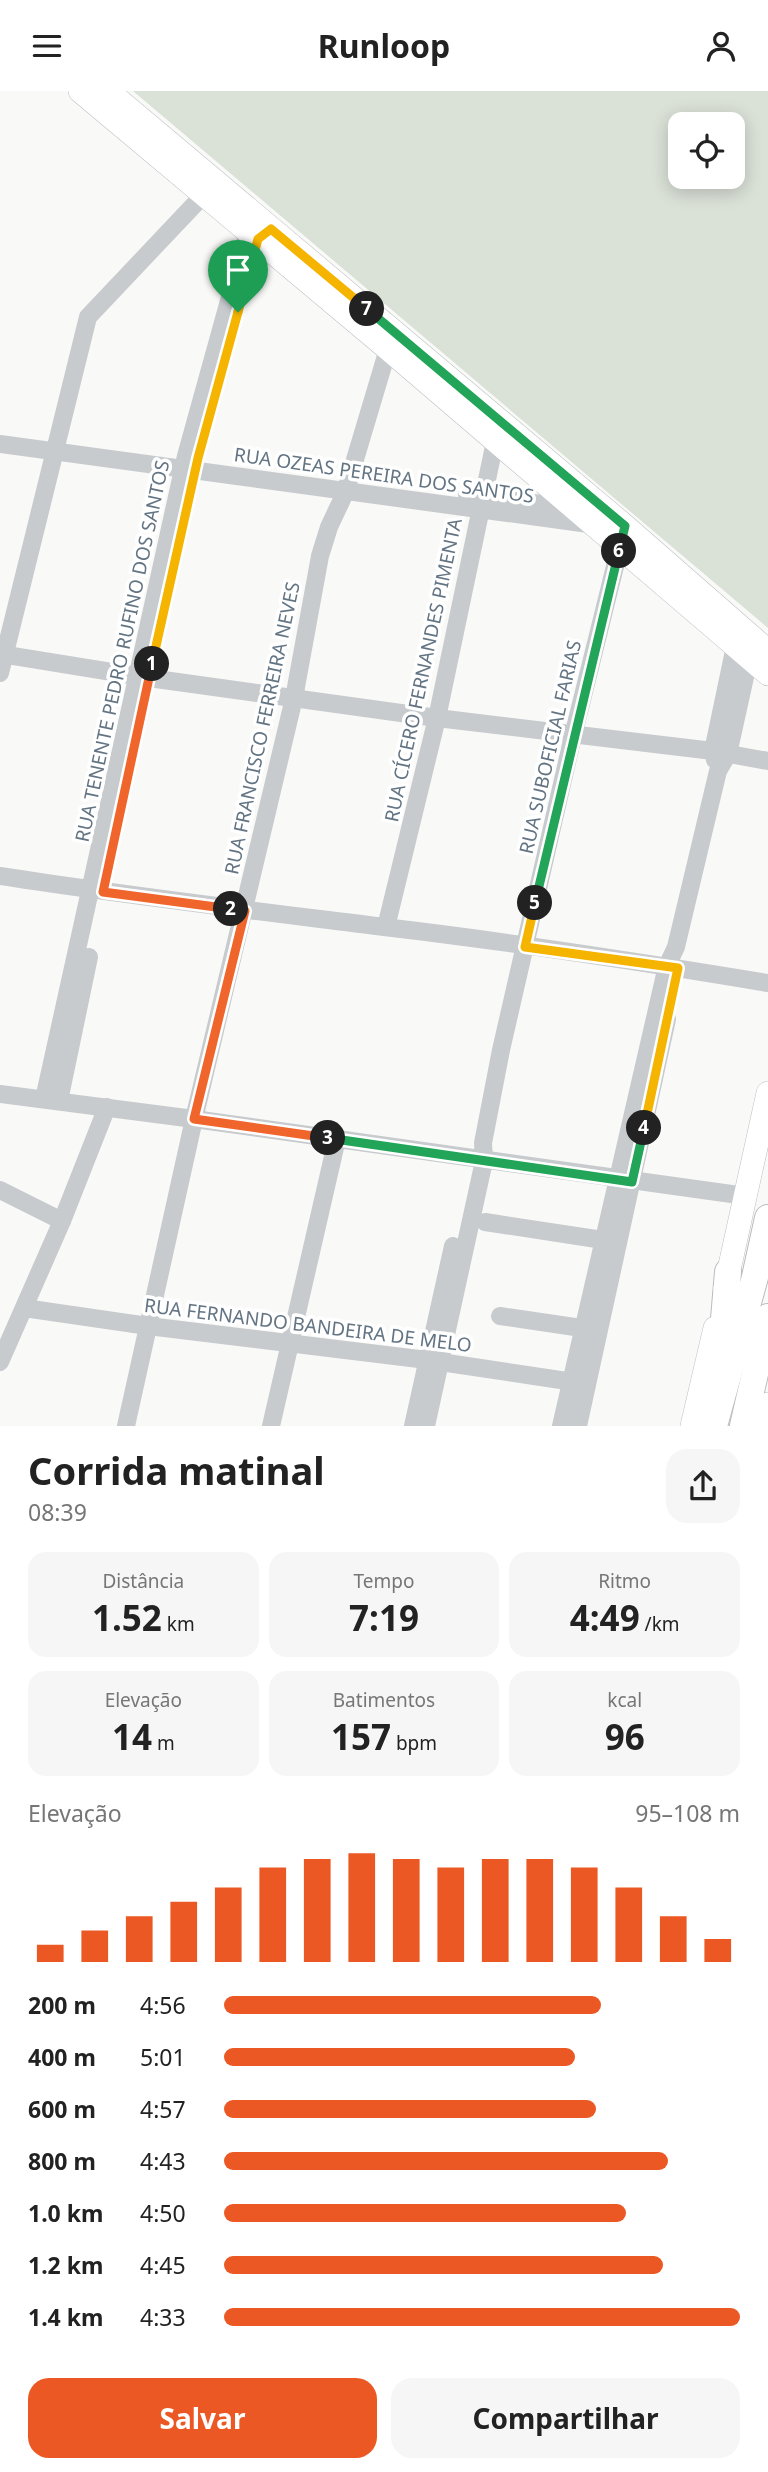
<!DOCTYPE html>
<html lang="pt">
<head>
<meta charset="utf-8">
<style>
  body { margin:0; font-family:"Noto Sans",sans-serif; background:#f6f6f6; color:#222; height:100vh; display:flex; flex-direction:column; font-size:26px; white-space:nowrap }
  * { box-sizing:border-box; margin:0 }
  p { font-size:23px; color:#767676 }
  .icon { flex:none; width:38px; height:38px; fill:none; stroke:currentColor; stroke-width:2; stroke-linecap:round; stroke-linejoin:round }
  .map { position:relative; height:1335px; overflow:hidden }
  .sheet { display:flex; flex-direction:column; background:#fff; flex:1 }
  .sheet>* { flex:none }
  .buttons { position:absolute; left:668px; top:21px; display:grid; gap:14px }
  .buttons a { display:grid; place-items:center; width:77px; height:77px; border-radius:14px; background:#fff; box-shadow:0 4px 18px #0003; font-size:35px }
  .pin { position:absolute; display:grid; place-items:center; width:60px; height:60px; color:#fff; margin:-72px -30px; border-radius:50% 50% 50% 0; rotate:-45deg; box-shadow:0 0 7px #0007 }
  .pin .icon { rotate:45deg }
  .km { position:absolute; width:35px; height:35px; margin:-18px; border-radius:50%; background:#222; color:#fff; font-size:19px; line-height:35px; text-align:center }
  .round { display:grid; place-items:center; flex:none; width:74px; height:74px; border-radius:21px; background:#f6f6f6 }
  .headline { display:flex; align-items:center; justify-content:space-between; height:119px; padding:0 28px }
  h1 { font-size:38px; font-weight:700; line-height:52px }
  .figures { display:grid; grid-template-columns:repeat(3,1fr); gap:10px; height:119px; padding:7px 28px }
  .figures div { display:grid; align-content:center; border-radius:18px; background:#f6f6f6; text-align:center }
  .figures b { font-size:35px; font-weight:700 }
  .figures small { font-size:19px; font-weight:400 }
  .figures p { font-size:19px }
  .chart { height:196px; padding:14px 28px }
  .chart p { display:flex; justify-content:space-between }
  .chart svg { width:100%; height:126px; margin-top:7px; stroke:#ec5824; stroke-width:6 }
  .cta { display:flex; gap:14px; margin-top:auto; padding:14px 28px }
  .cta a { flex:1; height:80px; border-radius:21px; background:#ec5824; color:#fff; font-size:28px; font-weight:700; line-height:80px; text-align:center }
  .cta a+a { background:#f6f6f6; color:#222 }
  ul { padding:0 28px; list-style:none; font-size:23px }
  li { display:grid; grid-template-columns:112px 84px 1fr; align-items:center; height:52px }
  li i { height:18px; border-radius:9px; background:#ec5824 }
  header { display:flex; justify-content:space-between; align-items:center; height:91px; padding:0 28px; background:#fff; font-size:32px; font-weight:700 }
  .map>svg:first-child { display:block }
</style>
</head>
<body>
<header><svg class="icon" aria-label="menu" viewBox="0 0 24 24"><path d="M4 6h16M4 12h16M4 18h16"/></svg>Runloop<svg class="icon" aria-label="person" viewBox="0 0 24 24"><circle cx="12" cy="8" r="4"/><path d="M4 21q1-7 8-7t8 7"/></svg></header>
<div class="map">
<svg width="768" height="1335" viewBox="0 0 768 1335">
  <rect width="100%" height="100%" fill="#f9f9f7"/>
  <path fill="#dae1d7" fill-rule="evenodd" d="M133 0H768V537ZM733 33V86H681V33Z"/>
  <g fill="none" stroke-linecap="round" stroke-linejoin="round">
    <g stroke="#babec2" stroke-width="24">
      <g id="major">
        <path d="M80 0 388 258 768 583"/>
        <path d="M108 0 625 435 768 560"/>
        <path d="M725 1197 768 1002"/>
        <path d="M692 1335 715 1237"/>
        <path d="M763 1335 768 1313"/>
      </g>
    </g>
    <g stroke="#b9bdc0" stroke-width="28">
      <g id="highway">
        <path d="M721 1263 728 1181"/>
        <path d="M714 1335 755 1186 768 1127"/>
        <path d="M743 1335 768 1226"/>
      </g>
    </g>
    <g stroke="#c7cbce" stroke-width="18">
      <path d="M0 353 596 434"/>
      <path d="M467 404 575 417"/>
      <path d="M0 563 149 587 437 627 713 660 768 670"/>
      <path d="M0 582 88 226 211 96"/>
      <path d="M715 669 713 660 735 555 739 547"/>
      <path d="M0 785C128 805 256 820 384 836 513 851 641 871 768 892"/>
      <path d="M386 836 437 627 497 341"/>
      <path d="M0 1003 194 1028 746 1105"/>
      <path d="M44 1008 186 365 248 141 256 134"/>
      <path d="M59 1010 89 866"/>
      <path d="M0 1099 62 1130"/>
      <path d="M485 1131 616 1151"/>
      <path d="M24 1217 148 1235 427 1269 587 1293"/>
      <path d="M500 1225 595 1239"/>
      <path d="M0 1271 62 1130 107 1016"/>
      <path d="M126 1335 194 1028 294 607 320 465 329 436 345 402 391 248"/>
      <path d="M271 1335 337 1048"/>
      <path d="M413 1335 453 1155"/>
      <path d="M426 1335 484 1070 483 1052 501 959 573 645 622 447"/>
      <path d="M561 1335 667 875 676 856 718 680 728 663 749 568 753 558"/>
      <path d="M578 1335 667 928"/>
    </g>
    <use href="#major" stroke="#fff" stroke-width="23"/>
    <use href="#highway" stroke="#fff" stroke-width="26"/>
  </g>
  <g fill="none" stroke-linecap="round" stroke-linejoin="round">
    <g stroke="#fff" stroke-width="14">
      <path id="split-1" d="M152 573 198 367 238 221"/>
    </g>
    <g stroke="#fff" stroke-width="14">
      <path id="split-2" d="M152 573 103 801 231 818"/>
    </g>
    <g stroke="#fff" stroke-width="14">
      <path id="split-3" d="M231 818 245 820 194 1028 328 1047"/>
    </g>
    <g stroke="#fff" stroke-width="14">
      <path id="split-4" d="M328 1047 632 1091 644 1037"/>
    </g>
    <g stroke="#fff" stroke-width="14">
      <path id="split-5" d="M535 812 525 856 678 877 644 1037"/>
    </g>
    <g stroke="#fff" stroke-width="14">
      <path id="split-6" d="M535 812 619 460"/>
    </g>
    <g stroke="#fff" stroke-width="14">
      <path id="split-7" d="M367 218 625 435 619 460"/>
    </g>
    <g stroke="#fff" stroke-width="14">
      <path id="split-8" d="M238 221 258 148 271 138 367 218"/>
    </g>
    <use href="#split-1" stroke="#f5b400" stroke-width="9"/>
    <use href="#split-2" stroke="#f0652b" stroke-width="9"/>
    <use href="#split-3" stroke="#f0652b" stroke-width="9"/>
    <use href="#split-4" stroke="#22a559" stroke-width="9"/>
    <use href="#split-5" stroke="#f5b400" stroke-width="9"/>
    <use href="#split-6" stroke="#22a559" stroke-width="9"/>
    <use href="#split-7" stroke="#22a559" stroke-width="9"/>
    <use href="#split-8" stroke="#f5b400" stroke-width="9"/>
  </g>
  <g text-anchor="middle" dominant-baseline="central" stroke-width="7" stroke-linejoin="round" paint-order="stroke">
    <g font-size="19" fill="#637483" stroke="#fff">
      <text transform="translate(384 384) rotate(8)">RUA OZEAS PEREIRA DOS SANTOS</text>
      <text transform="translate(122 560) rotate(-78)">RUA TENENTE PEDRO RUFINO DOS SANTOS</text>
      <text transform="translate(423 579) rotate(-78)">RUA CÍCERO FERNANDES PIMENTA</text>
      <text transform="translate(262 637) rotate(-78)">RUA FRANCISCO FERREIRA NEVES</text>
      <text transform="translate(550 656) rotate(-77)">RUA SUBOFICIAL FARIAS</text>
      <text transform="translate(308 1234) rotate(7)">RUA FERNANDO BANDEIRA DE MELO</text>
    </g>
  </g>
</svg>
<div class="buttons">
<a><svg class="icon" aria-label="locate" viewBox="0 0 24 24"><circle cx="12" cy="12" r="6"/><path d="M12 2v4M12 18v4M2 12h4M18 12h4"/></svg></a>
</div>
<div class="pin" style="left:238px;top:221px;background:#1e9e55"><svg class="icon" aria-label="arrive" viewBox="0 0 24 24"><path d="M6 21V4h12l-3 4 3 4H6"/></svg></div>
<b class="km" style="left:152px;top:573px">1</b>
<b class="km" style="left:231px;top:818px">2</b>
<b class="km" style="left:328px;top:1047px">3</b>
<b class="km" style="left:644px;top:1037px">4</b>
<b class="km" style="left:535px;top:812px">5</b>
<b class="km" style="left:619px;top:460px">6</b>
<b class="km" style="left:367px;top:218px">7</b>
</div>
<section class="sheet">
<div class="headline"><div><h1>Corrida matinal</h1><p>08:39</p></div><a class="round"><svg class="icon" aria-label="share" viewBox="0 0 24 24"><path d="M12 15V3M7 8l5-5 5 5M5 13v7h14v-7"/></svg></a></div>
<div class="figures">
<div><p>Distância</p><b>1.52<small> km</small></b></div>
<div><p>Tempo</p><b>7:19</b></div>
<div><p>Ritmo</p><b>4:49<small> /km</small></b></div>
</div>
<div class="figures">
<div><p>Elevação</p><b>14<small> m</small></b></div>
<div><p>Batimentos</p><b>157<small> bpm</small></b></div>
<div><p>kcal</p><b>96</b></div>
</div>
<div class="chart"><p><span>Elevação</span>95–108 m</p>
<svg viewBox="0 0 160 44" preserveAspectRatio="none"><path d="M5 44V38M15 44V33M25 44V28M35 44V23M45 44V18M55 44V11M65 44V8M75 44V6M85 44V8M95 44V11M105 44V8M115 44V8M125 44V11M135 44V18M145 44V28M155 44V36"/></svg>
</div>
<ul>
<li><b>200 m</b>4:56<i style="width:73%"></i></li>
<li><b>400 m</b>5:01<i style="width:68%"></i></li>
<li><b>600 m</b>4:57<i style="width:72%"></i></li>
<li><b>800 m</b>4:43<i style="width:86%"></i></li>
<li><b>1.0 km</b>4:50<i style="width:78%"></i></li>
<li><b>1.2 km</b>4:45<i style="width:85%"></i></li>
<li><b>1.4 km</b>4:33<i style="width:100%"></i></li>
</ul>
<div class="cta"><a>Salvar</a><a>Compartilhar</a></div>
</section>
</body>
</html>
